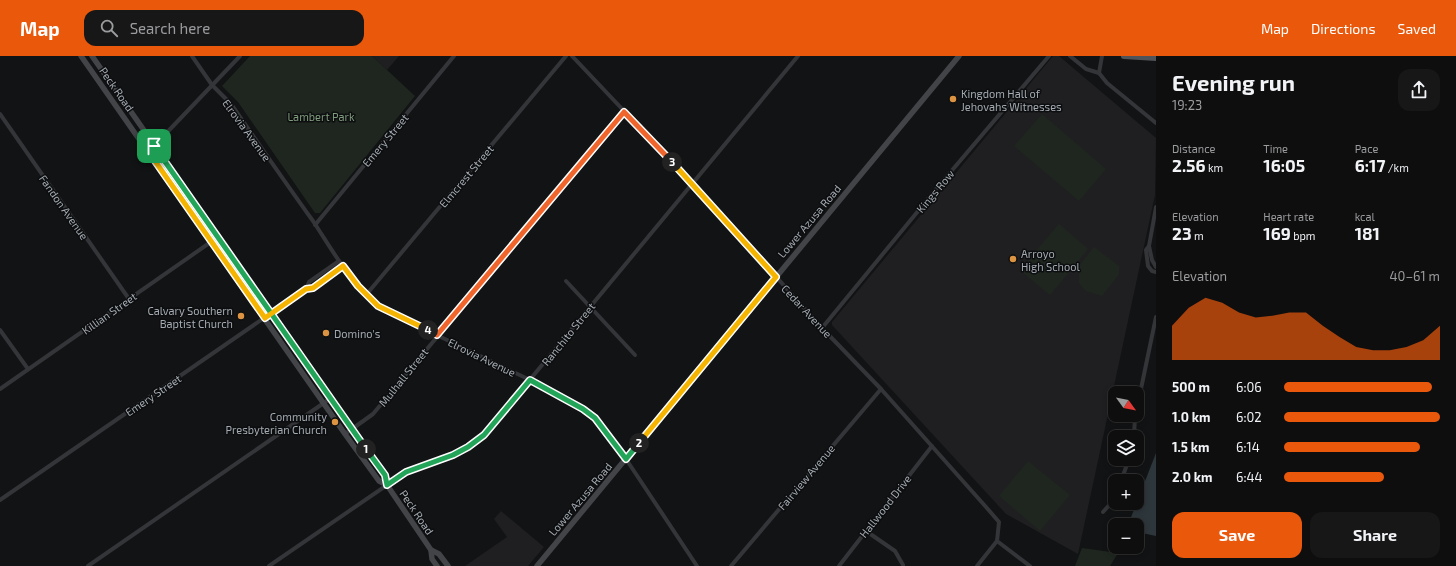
<!DOCTYPE html>
<html lang="en">
<head>
<meta charset="utf-8">
<style>
  body { margin:0; font-family:"Exo 2",sans-serif; background:#171718; color:#f1f3f6; height:100vh; display:flex; flex-direction:column; font-size:15px; white-space:nowrap }
  * { box-sizing:border-box; margin:0 }
  p { font-size:13px; color:#9b9c9e }
  .icon { flex:none; width:22px; height:22px; fill:none; stroke:currentColor; stroke-width:2; stroke-linecap:round; stroke-linejoin:round }
  .map { position:relative; flex:1; overflow:hidden }
  .panel { display:flex; flex-direction:column; background:#0e0e0f; width:300px }
  .panel>* { flex:none }
  .needle { width:26px; rotate:123deg }
  .buttons { position:absolute; left:1108px; top:330px; display:grid; gap:8px }
  .buttons a { display:grid; place-items:center; width:36px; height:36px; border-radius:8px; background:#0e0e0f; box-shadow:0 2px 6px #0003,0 0 0 1px #2e2e2f; font-size:20px }
  .pin { position:absolute; display:grid; place-items:center; width:34px; height:34px; color:#fff; margin:-17px; border-radius:8px; box-shadow:0 2px 6px #0006 }
  .km { position:absolute; width:20px; height:20px; margin:-10px; border-radius:50%; background:#222; color:#fff; font-size:11px; line-height:20px; text-align:center }
  .round { display:grid; place-items:center; flex:none; width:42px; height:42px; border-radius:12px; background:#171718 }
  .headline { display:flex; align-items:center; justify-content:space-between; height:68px; padding:0 16px }
  h1 { font-size:22px; font-weight:700; line-height:30px }
  .figures { display:grid; grid-template-columns:repeat(3,1fr); gap:6px; height:68px; padding:4px 16px }
  .figures div { display:grid; align-content:center }
  .figures b { font-size:17px; font-weight:700 }
  .figures small { font-size:11px; font-weight:400 }
  .figures p { font-size:11px }
  .chart { height:112px; padding:8px 16px }
  .chart p { display:flex; justify-content:space-between }
  .chart svg { width:100%; height:72px; margin-top:4px; fill:#ea580c; opacity:.7 }
  .cta { display:flex; gap:8px; margin-top:auto; padding:8px 16px }
  .cta a { flex:1; height:46px; border-radius:12px; background:#ea580c; color:#fff; font-size:16px; font-weight:700; line-height:46px; text-align:center }
  .cta a+a { background:#171718; color:#f1f3f6 }
  ul { padding:0 16px; list-style:none; font-size:13px }
  li { display:grid; grid-template-columns:64px 48px 1fr; align-items:center; height:30px }
  li i { height:10px; border-radius:5px; background:#ea580c }
  header { display:flex; align-items:center; gap:24px; box-sizing:border-box; height:56px; padding:0 20px; background:#ea580c; color:#fff }
  header strong { font-size:19px }
  nav { display:flex; gap:22px; margin-inline-start:auto; font-size:14px }
  .search { width:280px; height:36px; background:#171718; display:flex; align-items:center; gap:10px; box-sizing:border-box; padding:0 14px; border-radius:12px; color:#9b9c9e; font-size:15px }
  main { display:flex; flex:1; min-height:0 }
  .map>svg:first-child { display:block }
</style>
</head>
<body>
<header>
<strong>Map</strong>
<div class="search"><svg class="icon" aria-label="search" viewBox="0 0 24 24"><circle cx="10" cy="10" r="6"/><path d="M15 15l6 6"/></svg>Search here</div>
<nav><a>Map</a><a>Directions</a><a>Saved</a></nav>
</header>
<main>
<div class="map">
<svg width="1156" height="510" viewBox="0 0 1156 510">
  <rect width="100%" height="100%" fill="#121314"/>
  <g fill="#1f1f21">
    <path d="M372 0H399L387 14Z"/>
    <path d="M1053 0H1059L1156 82 1155 139 1078 498 1006 458 832 269V266Z"/>
    <path d="M501 455 544 491 528 510H465L507 481 494 463Z"/>
  </g>
  <g fill="#1f261f">
    <path d="M250 0H372L415 40 320 157H315L238 46 222 30Z"/>
    <path d="M1042 58 1106 113 1079 145 1014 90Z"/>
    <path d="M1059 168 1088 193 1050 239 1020 214Z"/>
    <path d="M1094 191 1119 210V218L1102 240 1086 235 1079 227V210Z"/>
    <path d="M1028 405 1070 439 1040 475 999 440Z"/>
    <path d="M1082 492 1118 497 1110 510H1075Z"/>
  </g>
  <path fill="#2d363b" d="M1156 397V480L1137 476V469H1128Z"/>
  <g fill="none" stroke-linecap="round" stroke-linejoin="round">
    <g stroke="#343538" stroke-width="4">
      <path d="M192 0 212 29 231 48C258 87 285 126 313 165 335 198 355 237 391 257L530 324 583 353 595 362 626 403 697 510"/>
      <path d="M572 0 693 128 822 272 881 333 986 451 999 466 997 485"/>
      <path d="M1070 0 1086 13 1099 17"/>
      <path d="M1102 0 1099 17 1107 27 1156 67"/>
      <path d="M0 58 129 243"/>
      <path d="M148 95 154 90 240 0"/>
      <path d="M1156 151 1149 190 1146 194 1148 210 1152 215 1156 216"/>
      <path d="M315 169 454 0"/>
      <path d="M1149 190 1152 204 1156 211"/>
      <path d="M566 225 635 299"/>
      <path d="M306 233 309 226 339 205"/>
      <path d="M366 239 566 0"/>
      <path d="M822 272 937 132 1049 0"/>
      <path d="M0 274 28 313"/>
      <path d="M0 333 218 181"/>
      <path d="M1137 352 1156 261"/>
      <path d="M345 378 373 358 624 56"/>
      <path d="M1134 381 1135 359"/>
      <path d="M1121 425 1129 403"/>
      <path d="M0 444 306 233 313 232 343 210"/>
      <path d="M1103 456 1112 446 1115 439"/>
      <path d="M866 475 895 495 903 509"/>
      <path d="M997 485 1030 510"/>
      <path d="M88 510 331 342"/>
      <path d="M269 510 406 416 453 399 468 391 484 379 798 0"/>
      <path d="M731 510 881 333"/>
      <path d="M839 510 932 390"/>
      <path d="M977 510 997 485"/>
    </g>
    <g stroke="#424448" stroke-width="5.5">
      <path d="M81 0 345 378 379 425 387 429"/>
      <path d="M92 0 385 419 387 429 431 494 432 503 437 510"/>
      <path d="M431 494 439 498 448 510"/>
      <path d="M537 510 959 0"/>
    </g>
    <path stroke="#505357" stroke-width="6" d="M1124 0 1156 2"/>
  </g>
  <g fill="none" stroke-linecap="round" stroke-linejoin="round">
    <g stroke="#fff" stroke-width="8">
      <path id="split-1" d="M154 90 366 393"/>
    </g>
    <g stroke="#fff" stroke-width="8">
      <path id="split-2" d="M366 393 385 419 387 429 406 416 453 399 468 391 484 379 530 324 583 353 595 362 626 403 639 387"/>
    </g>
    <g stroke="#fff" stroke-width="8">
      <path id="split-3" d="M639 387 776 221 672 106"/>
    </g>
    <g stroke="#fff" stroke-width="8">
      <path id="split-4" d="M428 274 437 279 624 56 672 106"/>
    </g>
    <g stroke="#fff" stroke-width="8">
      <path id="split-5" d="M154 90 148 95 265 262 306 233 313 232 343 210 358 230 378 250 428 274"/>
    </g>
    <use href="#split-1" stroke="#22a559" stroke-width="5"/>
    <use href="#split-2" stroke="#22a559" stroke-width="5"/>
    <use href="#split-3" stroke="#f5b400" stroke-width="5"/>
    <use href="#split-4" stroke="#f0652b" stroke-width="5"/>
    <use href="#split-5" stroke="#f5b400" stroke-width="5"/>
  </g>
  <g fill="#dc9442" stroke="#0d0e0f" stroke-width="1.5">
    <circle cx="953" cy="43" r="4"/>
    <circle cx="1013" cy="203" r="4"/>
    <circle cx="241" cy="260" r="4"/>
    <circle cx="326" cy="277" r="4"/>
    <circle cx="335" cy="366" r="4"/>
  </g>
  <g text-anchor="middle" dominant-baseline="central" stroke-width="3" stroke-linejoin="round" paint-order="stroke">
    <g font-size="11" fill="#a5abb3" stroke="#0d0e0f">
      <text transform="translate(117 33) rotate(55)">Peck Road</text>
      <text transform="translate(247 74) rotate(54)">Elrovia Avenue</text>
      <text transform="translate(385 84) rotate(-50)">Emery Street</text>
      <text transform="translate(466 120) rotate(-50)">Elmcrest Street</text>
      <text transform="translate(935 135) rotate(-50)">Kings Row</text>
      <text transform="translate(64 151) rotate(55)">Fandon Avenue</text>
      <text transform="translate(809 165) rotate(-50)">Lower Azusa Road</text>
      <text transform="translate(807 255) rotate(47)">Cedar Avenue</text>
      <text transform="translate(109 257) rotate(-35)">Killian Street</text>
      <text transform="translate(568 278) rotate(-51)">Ranchito Street</text>
      <text transform="translate(482 301) rotate(26)">Elrovia Avenue</text>
      <text transform="translate(403 321) rotate(-51)">Mulhall Street</text>
      <text transform="translate(153 339) rotate(-34)">Emery Street</text>
      <text transform="translate(806 421) rotate(-50)">Fairview Avenue</text>
      <text transform="translate(580 443) rotate(-50)">Lower Azusa Road</text>
      <text transform="translate(885 450) rotate(-52)">Hallwood Drive</text>
      <text transform="translate(417 456) rotate(56)">Peck Road</text>
    </g>
    <g font-size="11" fill="#a5abb3" stroke="#0d0e0f" text-anchor="start">
      <text x="961" y="37">Kingdom Hall of<tspan x="961" dy="13">Jehovahs Witnesses</tspan></text>
      <text x="1021" y="197">Arroyo<tspan x="1021" dy="13">High School</tspan></text>
      <text x="233" y="254" text-anchor="end">Calvary Southern<tspan x="233" dy="13">Baptist Church</tspan></text>
      <text x="334" y="277">Domino's</text>
      <text x="327" y="360" text-anchor="end">Community<tspan x="327" dy="13">Presbyterian Church</tspan></text>
    </g>
    <g font-size="11" fill="#809c7e" stroke="#0d0e0f">
      <text x="321" y="60">Lambert Park</text>
    </g>
  </g>
</svg>
<div class="buttons">
<a><svg class="needle" viewBox="-14 -14 28 28"><path d="M0-13l5 13h-10z" fill="#e53935"/><path d="M0 13l5-13h-10z" fill="#9b9c9e"/></svg></a>
<a><svg class="icon" aria-label="layers" viewBox="0 0 24 24"><path d="M12 4l9 5-9 5-9-5zM3 14l9 5 9-5"/></svg></a>
<a>+</a>
<a>−</a>
</div>
<div class="pin" style="left:154px;top:90px;background:#1e9e55"><svg class="icon" aria-label="arrive" viewBox="0 0 24 24"><path d="M6 21V4h12l-3 4 3 4H6"/></svg></div>
<b class="km" style="left:366px;top:393px">1</b>
<b class="km" style="left:639px;top:387px">2</b>
<b class="km" style="left:672px;top:106px">3</b>
<b class="km" style="left:428px;top:274px">4</b>
</div>
<section class="panel">
<div class="headline"><div><h1>Evening run</h1><p>19:23</p></div><a class="round"><svg class="icon" aria-label="share" viewBox="0 0 24 24"><path d="M12 15V3M7 8l5-5 5 5M5 13v7h14v-7"/></svg></a></div>
<div class="figures">
<div><p>Distance</p><b>2.56<small> km</small></b></div>
<div><p>Time</p><b>16:05</b></div>
<div><p>Pace</p><b>6:17<small> /km</small></b></div>
</div>
<div class="figures">
<div><p>Elevation</p><b>23<small> m</small></b></div>
<div><p>Heart rate</p><b>169<small> bpm</small></b></div>
<div><p>kcal</p><b>181</b></div>
</div>
<div class="chart"><p><span>Elevation</span>40–61 m</p>
<svg viewBox="0 0 160 44" preserveAspectRatio="none"><path d="M0 44V23L10 12L20 6L30 9L40 15L50 18L60 17L70 15L80 15L90 23L100 30L110 36L120 38L130 38L140 36L150 32L160 23V44z"/></svg>
</div>
<ul>
<li><b>500 m</b>6:06<i style="width:95%"></i></li>
<li><b>1.0 km</b>6:02<i style="width:100%"></i></li>
<li><b>1.5 km</b>6:14<i style="width:87%"></i></li>
<li><b>2.0 km</b>6:44<i style="width:64%"></i></li>
</ul>
<div class="cta"><a>Save</a><a>Share</a></div>
</section>
</main>
</body>
</html>
